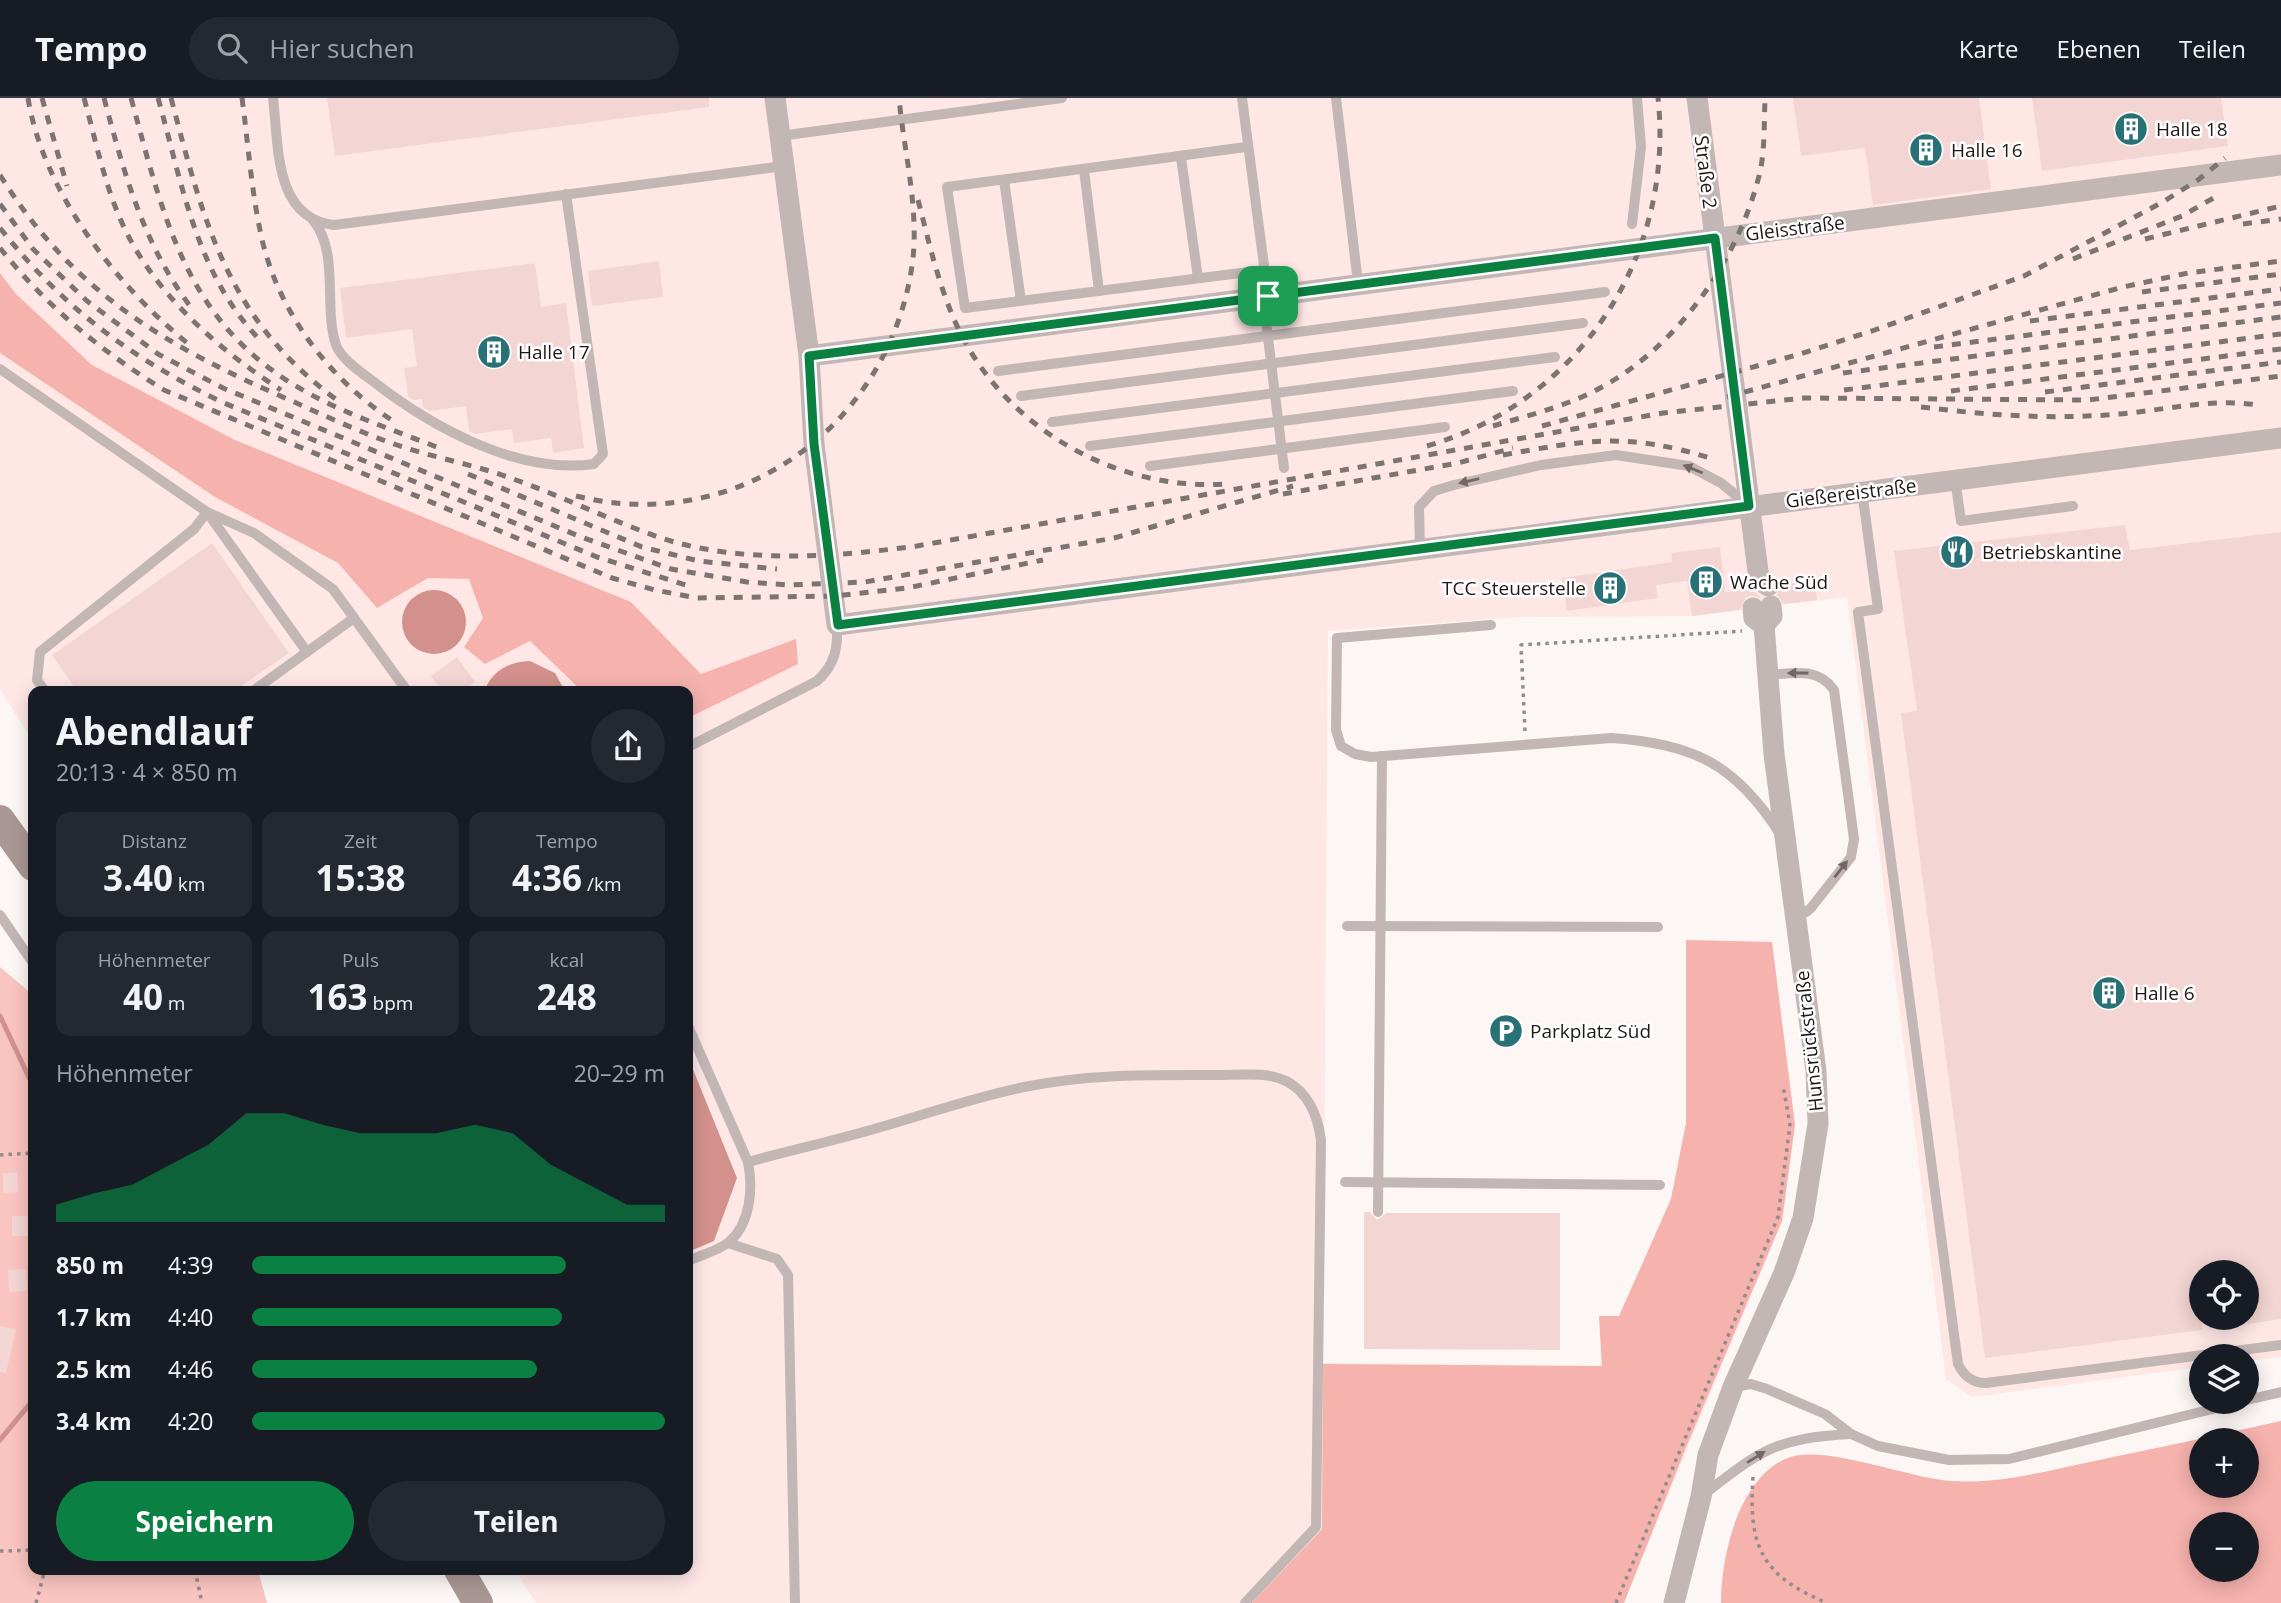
<!DOCTYPE html>
<html lang="de">
<head>
<meta charset="utf-8">
<style>
  body { margin:0; font-family:"Open Sans",sans-serif; background:#242831; color:#f1f3f6; height:100vh; display:flex; flex-direction:column; font-size:26px; white-space:nowrap }
  * { box-sizing:border-box; margin:0 }
  p { font-size:23px; color:#9ea1a6 }
  .icon { flex:none; width:38px; height:38px; fill:none; stroke:currentColor; stroke-width:2; stroke-linecap:round; stroke-linejoin:round }
  .map { position:relative; flex:1; overflow:hidden }
  .panel { position:absolute; left:28px; top:588px; width:665px; height:889px; display:flex; flex-direction:column; background:#171b24; border-radius:14px; box-shadow:0 4px 18px #0003 }
  .panel>* { flex:none }
  .tools { position:absolute; left:2189px; top:1162px; display:grid; gap:14px }
  .tools a { display:grid; place-items:center; width:70px; height:70px; border-radius:50%; background:#171b24; box-shadow:0 4px 18px #0003; font-size:35px }
  .pin { position:absolute; display:grid; place-items:center; width:60px; height:60px; color:#fff; margin:-30px; border-radius:14px; box-shadow:0 4px 10px #0006 }
  .round { display:grid; place-items:center; flex:none; width:74px; height:74px; border-radius:37px; background:#242831 }
  .headline { display:flex; align-items:center; justify-content:space-between; height:119px; padding:0 28px }
  h1 { font-size:38px; font-weight:700; line-height:52px }
  .figures { display:grid; grid-template-columns:repeat(3,1fr); gap:10px; height:119px; padding:7px 28px }
  .figures div { display:grid; align-content:center; border-radius:14px; background:#242831; text-align:center }
  .figures b { font-size:35px; font-weight:700 }
  .figures small { font-size:19px; font-weight:400 }
  .figures p { font-size:19px }
  .chart { height:196px; padding:14px 28px }
  .chart p { display:flex; justify-content:space-between }
  .chart svg { width:100%; height:126px; margin-top:7px; fill:#0b8043; opacity:.7 }
  .button { display:flex; gap:14px; margin-top:auto; padding:14px 28px }
  .button a { flex:1; height:80px; border-radius:42px; background:#0b8043; color:#fff; font-size:28px; font-weight:700; line-height:80px; text-align:center }
  .button a+a { background:#242831; color:#f1f3f6 }
  ul { padding:0 28px; list-style:none; font-size:23px }
  li { display:grid; grid-template-columns:112px 84px 1fr; align-items:center; height:52px }
  li i { height:18px; border-radius:9px; background:#0b8043 }
  header { display:flex; align-items:center; gap:42px; box-sizing:border-box; height:98px; padding:0 35px; background:#171b24; border-bottom:2px solid #363941 }
  header strong { font-size:33px }
  nav { display:flex; gap:38px; margin-inline-start:auto; font-size:24px }
  .search { width:490px; height:63px; background:#242831; display:flex; align-items:center; gap:18px; box-sizing:border-box; padding:0 24px; border-radius:38px; color:#9ea1a6; font-size:26px }
  .map>svg:first-child { display:block }
</style>
</head>
<body>
<header>
<strong>Tempo</strong>
<div class="search"><svg class="icon" aria-label="search" viewBox="0 0 24 24"><circle cx="10" cy="10" r="6"/><path d="M15 15l6 6"/></svg>Hier suchen</div>
<nav><a>Karte</a><a>Ebenen</a><a>Teilen</a></nav>
</header>
<div class="map">
<svg width="2281" height="1505" viewBox="0 0 2281 1505">
  <rect width="100%" height="100%" fill="#fcf6f5"/>
  <path fill="#ffe7e6" fill-rule="evenodd" d="M0 0H2281V1259L2247 1263V1258H2202L2201 1269 1972 1299 1946 1281 1847 499 1692 518 1520 519 1328 533 1323 1265 1601 1268 1599 1218H1619L1671 1101 1686 1025V842L1772 844 1795 1027 1782 1123 1623 1505H536L515 1472H688V593H33V644L0 591ZM2202 1174H2247V1220H2202Z"/>
  <path fill="#fac4c0" d="M0 869 33 897V1472H258L267 1505H0Z"/>
  <g fill="#f6b2ad" fill-rule="evenodd">
    <path d="M0 175 16 196 92 267 235 342 631 504 701 576 796 541 798 566 688 620V593H582L530 543 485 566 464 549 483 520 469 481 428 480 377 510 338 465 215 399 0 255Z"/>
    <path d="M1686 842 1772 844 1795 1027 1782 1123 1687 1347 1624 1505H1252L1322 1431 1323 1266 1602 1268 1599 1218H1619L1671 1101 1686 1025Z"/>
    <path d="M2281 1323V1505H1721C1721 1458 1738 1383 1785 1361 1821 1344 1909 1381 1952 1383 2000 1386 2047 1373 2094 1363 2156 1350 2219 1337 2281 1323ZM2202 1342H2247V1388H2202ZM2202 1426H2247V1472H2202Z"/>
  </g>
  <g fill="#d2918d">
    <circle cx="434" cy="524" r="32"/>
    <path d="M530 563 555 575 565 593H484C493 572 508 564 530 563Z"/>
    <path d="M688 969H692L737 1080 714 1143 688 1154Z"/>
  </g>
  <g fill="none" stroke-linecap="round" stroke-linejoin="round">
    <g stroke="#d2918d" stroke-width="5">
      <path d="M0 918 33 988"/>
      <path d="M0 1342 33 1302"/>
    </g>
  </g>
  <g fill="#f3d6d3">
    <path d="M327 0H709V9L335 58Z"/>
    <path d="M1793 0H1979L1991 91 1873 107 1865 50 1801 58Z"/>
    <path d="M2032 0H2221L2228 48 2042 73Z"/>
    <path d="M659 163 663 199 592 208 588 173Z"/>
    <path d="M535 165 541 209 566 205 584 350 553 355 551 340 514 345 512 331 475 336 469 333 466 308 430 313 423 309 422 301 414 302 408 299 404 270 417 268 412 231 346 240 340 190Z"/>
    <path d="M2125 427 2130 452 2281 434V1221L2247 1226V1174H2202V1232L1985 1260 1901 615 1917 613 1894 453Z"/>
    <path d="M212 445 289 555 234 593H77L52 557Z"/>
    <path d="M1720 449 1725 494 1750 491 1761 500 1752 497 1746 499 1740 512 1692 518 1687 483 1656 487 1658 500 1567 513 1562 480 1672 464 1671 455Z"/>
    <path d="M1814 483 1817 502 1784 506 1777 497 1781 487Z"/>
    <path d="M457 559 475 584 462 593H442L431 578Z"/>
    <path d="M3 1075H17L18 1094 3 1095Z"/>
    <path d="M1364 1114H1370L1377 1122 1386 1115H1560V1252L1364 1251Z"/>
    <rect x="12" y="1118" width="16" height="20"/>
    <path d="M26 1171 27 1193 9 1194 8 1172Z"/>
    <path d="M0 1228 16 1231 6 1275 0 1274Z"/>
  </g>
  <g fill="none" stroke-linecap="round" stroke-linejoin="round">
    <g stroke="#948c8c" stroke-width="3.5" stroke-dasharray="3.5 5" stroke-linecap="butt">
      <path d="M1525 633 1521 547 1742 533"/>
      <path d="M0 1057 33 1055"/>
      <path d="M1753 1379C1748 1449 1762 1478 1827 1505"/>
      <path d="M0 1453 33 1452"/>
      <path d="M195 1472 202 1505"/>
      <path d="M36 1505 45 1472"/>
      <path d="M1616 1505 1778 1119 1790 1027 1783 987"/>
    </g>
    <g stroke="#c3b7b6" stroke-width="10">
      <path d="M273 0C279 46 273 120 334 127L784 68"/>
      <path d="M1242 0 1268 198"/>
      <path d="M1336 0 1358 185"/>
      <path d="M780 38 1062 0"/>
      <path d="M1246 49 947 89 965 210 1264 172"/>
      <path d="M1181 60 1198 180"/>
      <path d="M1084 72 1099 193"/>
      <path d="M1004 82 1021 203"/>
      <path d="M313 122C340 155 323 208 336 247 341 261 362 275 374 284 432 329 518 377 594 366L603 356 566 96"/>
      <path d="M1632 126 1641 49 1637 0"/>
      <path d="M1263 199 1284 370"/>
      <path d="M0 271 207 414 254 435 333 491 407 593"/>
      <path d="M998 273 1605 194"/>
      <path d="M1021 298 1583 225"/>
      <path d="M1052 324 1555 259"/>
      <path d="M1090 348 1513 293"/>
      <path d="M1150 368 1445 329"/>
      <path d="M1955 381 1961 423 2073 408"/>
      <path d="M1862 393 1878 511 1858 514 1958 1266C1964 1278 1972 1285 1986 1285L2281 1247"/>
      <path d="M1420 451 1419 409 1434 393 1454 387 1541 367 1616 357 1689 368 1721 385 1747 406"/>
      <path d="M1491 527 1337 540 1336 632 1341 648 1355 656 1371 659 1611 640C1692 645 1736 666 1780 736"/>
      <path d="M1769 577C1793 575 1818 569 1834 592L1854 741 1851 759 1811 810 1806 814 1794 816"/>
      <path d="M45 593 37 582 40 554 194 431 207 414 307 554"/>
      <path d="M253 593 354 520"/>
      <path d="M688 649 817 583C835 567 838 550 837 527"/>
      <path d="M0 817 33 865"/>
      <path d="M1347 828 1658 829"/>
      <path d="M688 928 748 1064C753 1090 751 1125 729 1144 718 1153 701 1157 688 1163"/>
      <path d="M748 1064C792 1052 837 1042 881 1029 929 1015 975 999 1024 989 1086 976 1148 977 1210 977 1234 978 1266 972 1288 984 1309 996 1318 1019 1321 1042L1316 1429 1245 1505"/>
      <path d="M1345 1084 1660 1087"/>
      <path d="M1378 1114 1382 658"/>
      <path d="M728 1145 777 1161 788 1177 795 1505"/>
      <path d="M1733 1289 1751 1286 1767 1291 1825 1316 1851 1336 1878 1348 1949 1362 2009 1361 2241 1304"/>
      <path d="M2247 1302 2281 1294"/>
      <path d="M1703 1397C1761 1352 1776 1340 1851 1336"/>
    </g>
    <g stroke="#c3b7b6" stroke-width="21">
      <path d="M775 0 809 258 814 346 837 527 2281 340"/>
      <path d="M1697 0 1759 481 1768 488"/>
      <path d="M809 258 2281 67"/>
      <path d="M1753 510 1754 520 1764 527"/>
      <path d="M1764 527 1772 518 1771 508"/>
      <path d="M1674 1505 1701 1399 1708 1357 1733 1289 1784 1175 1803 1120 1818 1026 1816 973 1774 656 1764 527"/>
    </g>
    <g stroke="#aa9795" stroke-width="30">
      <path d="M0 722 33 768"/>
      <path d="M459 1472 478 1505"/>
    </g>
    <g stroke="#7c7373" stroke-width="5" stroke-dasharray="9 9" stroke-linecap="butt">
      <path d="M28 0C43 94 118 190 191 248"/>
      <path d="M42 0 67 88"/>
      <path d="M84 0C95 40 103 80 119 118 149 191 216 250 281 292"/>
      <path d="M104 0C124 75 143 145 190 208"/>
      <path d="M131 0C165 124 187 230 310 296 352 319 400 334 444 352"/>
      <path d="M158 0C182 85 196 176 260 242"/>
      <path d="M171 0C204 125 227 221 337 302"/>
      <path d="M242 0C248 44 251 89 260 132 275 211 330 284 398 326"/>
      <path d="M0 77C73 195 167 249 292 303 325 318 360 334 394 346 434 360 477 367 516 382 566 400 614 424 664 441 745 466 834 459 917 448L1663 315 1804 300 2088 302 2281 278"/>
      <path d="M918 102C930 148 940 195 962 238 1010 332 1118 393 1225 386"/>
      <path d="M0 106 33 151 87 203 158 256 223 290 581 439 671 471 747 484 788 487 865 484 1114 440 1293 388"/>
      <path d="M2243 126 2281 121"/>
      <path d="M0 130C63 210 132 261 224 305L597 459 692 489"/>
      <path d="M2145 141 2281 108"/>
      <path d="M0 150C46 208 101 253 164 292L612 480 655 492 697 500 834 498 907 490 1043 462"/>
      <path d="M2073 161 2182 118 2217 98"/>
      <path d="M2142 194 2281 176"/>
      <path d="M2030 223 2281 191"/>
      <path d="M1934 249 2281 205"/>
      <path d="M1843 275 2281 219"/>
      <path d="M1844 292 2281 236"/>
      <path d="M1951 293 2281 251"/>
      <path d="M2045 294 2281 264"/>
      <path d="M1727 299 2123 189 2188 175 2281 163"/>
      <path d="M1921 309C1987 317 2052 322 2119 316 2166 312 2211 300 2258 307"/>
      <path d="M1493 328C1523 319 1555 311 1584 298 1671 259 1738 166 1760 74 1765 51 1764 24 1765 0"/>
      <path d="M1542 328 1800 256 1872 233 2024 178 2161 105 2198 82 2225 60"/>
      <path d="M1427 348C1579 304 1675 158 1658 0"/>
      <path d="M1503 357C1586 342 1626 334 1710 360"/>
      <path d="M468 376 642 449 699 463 777 471"/>
      <path d="M1283 396 1458 365 1513 350"/>
      <path d="M576 398C736 438 888 330 912 168 920 113 904 55 899 0"/>
    </g>
  </g>
  <defs><path id="oneway-solid" d="M-6-.8H1V-3.2L6.5 0L1 3.2V.8H-6Z" transform="scale(1.75)"/></defs>
  <g fill="#726766">
    <use href="#oneway-solid" transform="translate(1693 371) rotate(-158)"/>
    <use href="#oneway-solid" transform="translate(1469 383) rotate(167)"/>
    <use href="#oneway-solid" transform="translate(1798 575) rotate(180)"/>
    <use href="#oneway-solid" transform="translate(1841 771) rotate(-52)"/>
    <use href="#oneway-solid" transform="translate(1756 1359) rotate(-32)"/>
  </g>
  <g fill="none" stroke-linecap="round" stroke-linejoin="round">
    <g stroke="#fff" stroke-width="14">
      <path id="route" d="M1715 140 1749 408 838 527 814 346 809 258Z"/>
    </g>
    <use href="#route" stroke="#0b8043" stroke-width="9"/>
  </g>
  <defs>
    <g id="building-disc" transform="scale(1.75)"><circle r="9.5" fill="#277177" stroke="#fff"/><path d="M-4-6H4V6H1V3H-1V6H-4ZM-2.5-4.3h1.7v1.8h-1.7ZM.8-4.3h1.7v1.8H.8ZM-2.5-1h1.7V.8h-1.7ZM.8-1h1.7V.8H.8Z" fill="#fff"/></g>
    <g id="restaurant-disc" transform="scale(1.75)"><circle r="9.5" fill="#277177" stroke="#fff"/><path d="M-5-6h1v4h1v-4h1v4h1v-4h1v5L-1.5 .5V6h-2V.5L-5-1ZM5-6V6H3V1.5H1.5Q1.5-4 5-6Z" fill="#fff"/></g>
    <g id="parking-disc" transform="scale(1.75)"><circle r="9.5" fill="#277177" stroke="#fff"/><path d="M-3.5-5.5H1a3.5 3.5 0 0 1 0 7H-1V5.5H-3.5ZM-1-3.4V-.6H.8a1.4 1.4 0 0 0 0-2.8Z" fill="#fff"/></g>
  </defs>
  <g fill-rule="evenodd">
    <use href="#building-disc" x="2131" y="31"/>
    <use href="#building-disc" x="1926" y="52"/>
    <use href="#building-disc" x="494" y="254"/>
    <use href="#restaurant-disc" x="1957" y="454"/>
    <use href="#building-disc" x="1706" y="484"/>
    <use href="#building-disc" x="1610" y="490"/>
    <use href="#building-disc" x="2109" y="895"/>
    <use href="#parking-disc" x="1506" y="933"/>
  </g>
  <g text-anchor="middle" dominant-baseline="central" stroke-width="5" stroke-linejoin="round" paint-order="stroke">
    <g font-size="19" fill="#211717" stroke="#fff" text-anchor="start">
      <text x="2156" y="31">Halle 18</text>
      <text x="1951" y="52">Halle 16</text>
      <text x="518" y="254">Halle 17</text>
      <text x="1982" y="454">Betriebskantine</text>
      <text x="1730" y="484">Wache Süd</text>
      <text x="1586" y="490" text-anchor="end">TCC Steuerstelle</text>
      <text x="2134" y="895">Halle 6</text>
      <text x="1530" y="933">Parkplatz Süd</text>
    </g>
    <g font-size="19" fill="#211717" stroke="#fff">
      <text transform="translate(1706 74) rotate(83)">Straße 2</text>
      <text transform="translate(1795 130) rotate(-7)">Gleisstraße</text>
      <text transform="translate(1851 395) rotate(-7)">Gießereistraße</text>
      <text transform="translate(1809 943) rotate(-96)">Hunsrückstraße</text>
    </g>
  </g>
</svg>
<div class="tools">
<a><svg class="icon" aria-label="locate" viewBox="0 0 24 24"><circle cx="12" cy="12" r="6"/><path d="M12 2v4M12 18v4M2 12h4M18 12h4"/></svg></a>
<a><svg class="icon" aria-label="layers" viewBox="0 0 24 24"><path d="M12 4l9 5-9 5-9-5zM3 14l9 5 9-5"/></svg></a>
<a>+</a>
<a>−</a>
</div>
<div class="pin" style="left:1268px;top:198px;background:#1e9e55"><svg class="icon" aria-label="arrive" viewBox="0 0 24 24"><path d="M6 21V4h12l-3 4 3 4H6"/></svg></div>
<section class="panel">
<div class="headline"><div><h1>Abendlauf</h1><p>20:13 · 4 × 850 m</p></div><a class="round"><svg class="icon" aria-label="share" viewBox="0 0 24 24"><path d="M12 15V3M7 8l5-5 5 5M5 13v7h14v-7"/></svg></a></div>
<div class="figures">
<div><p>Distanz</p><b>3.40<small> km</small></b></div>
<div><p>Zeit</p><b>15:38</b></div>
<div><p>Tempo</p><b>4:36<small> /km</small></b></div>
</div>
<div class="figures">
<div><p>Höhenmeter</p><b>40<small> m</small></b></div>
<div><p>Puls</p><b>163<small> bpm</small></b></div>
<div><p>kcal</p><b>248</b></div>
</div>
<div class="chart"><p><span>Höhenmeter</span>20–29 m</p>
<svg viewBox="0 0 160 44" preserveAspectRatio="none"><path d="M0 44V38L10 34L20 31L30 24L40 17L50 6L60 6L70 10L80 13L90 13L100 13L110 10L120 13L130 24L140 31L150 38L160 38V44z"/></svg>
</div>
<ul>
<li><b>850 m</b>4:39<i style="width:76%"></i></li>
<li><b>1.7 km</b>4:40<i style="width:75%"></i></li>
<li><b>2.5 km</b>4:46<i style="width:69%"></i></li>
<li><b>3.4 km</b>4:20<i style="width:100%"></i></li>
</ul>
<div class="button"><a>Speichern</a><a>Teilen</a></div>
</section>
</div>
</body>
</html>
